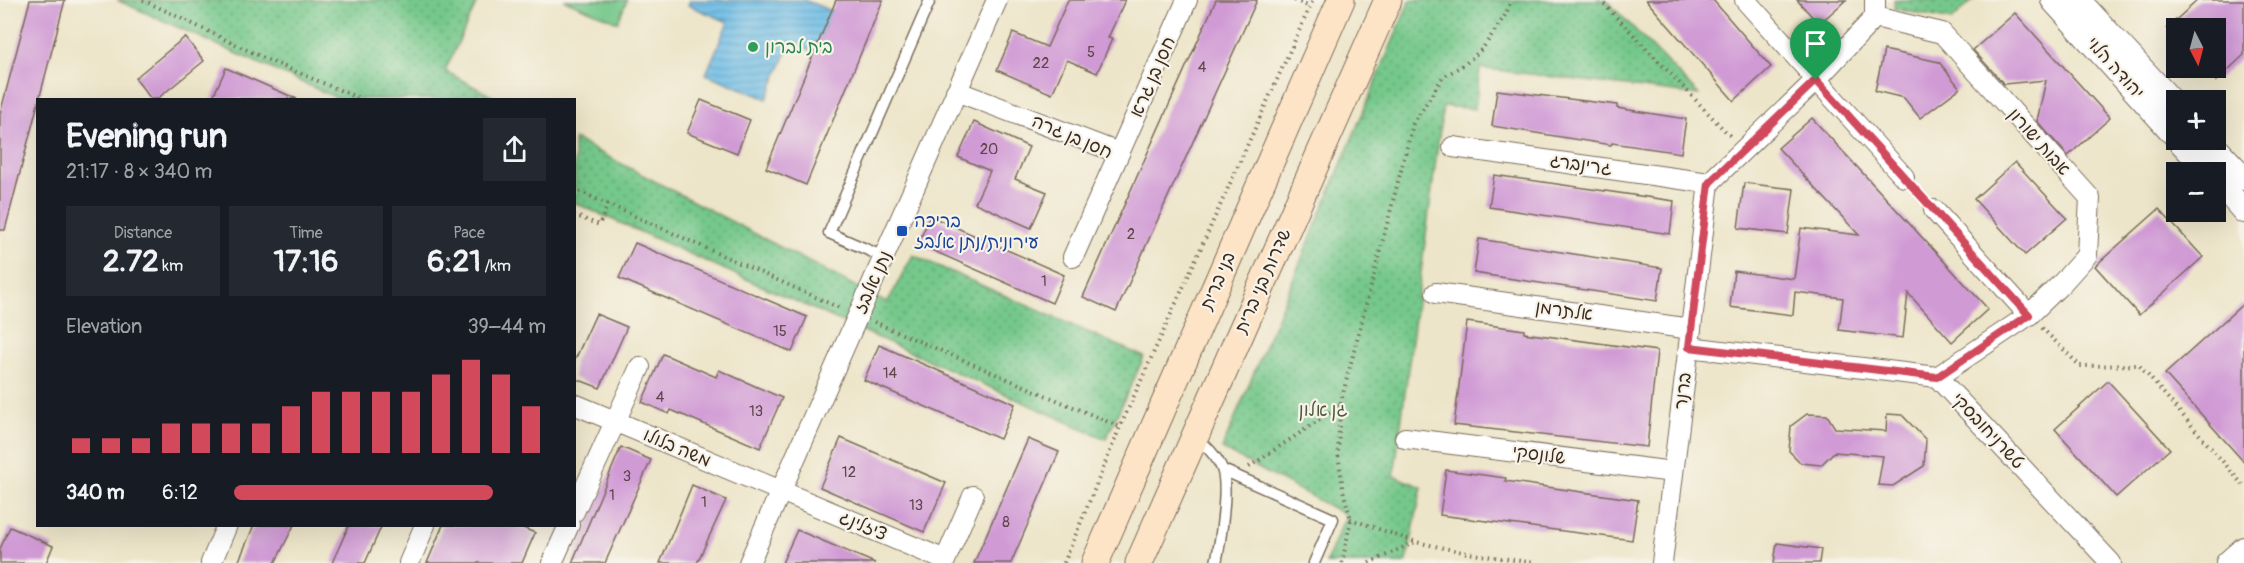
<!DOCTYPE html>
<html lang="en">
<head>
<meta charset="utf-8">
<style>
  body { margin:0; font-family:Pangolin,"Playpen Sans Hebrew",sans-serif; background:#242831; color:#f1f3f6; height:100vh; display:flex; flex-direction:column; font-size:22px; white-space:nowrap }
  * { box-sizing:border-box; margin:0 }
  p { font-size:20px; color:#9ea1a6 }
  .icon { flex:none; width:33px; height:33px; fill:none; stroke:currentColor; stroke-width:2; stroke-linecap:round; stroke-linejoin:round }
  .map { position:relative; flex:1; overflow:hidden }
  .side { position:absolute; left:36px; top:98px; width:540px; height:429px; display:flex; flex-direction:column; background:#171b24; border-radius:0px; box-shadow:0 6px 24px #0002 }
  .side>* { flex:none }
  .needle { width:39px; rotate:174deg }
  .buttons { position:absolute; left:2166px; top:18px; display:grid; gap:12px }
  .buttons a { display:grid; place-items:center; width:60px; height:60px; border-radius:0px; background:#171b24; box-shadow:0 6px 24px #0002; font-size:30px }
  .pin { position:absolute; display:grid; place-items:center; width:51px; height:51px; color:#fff; margin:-62px -26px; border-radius:50% 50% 50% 0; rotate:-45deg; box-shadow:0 0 6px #0007 }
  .pin .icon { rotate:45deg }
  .round { display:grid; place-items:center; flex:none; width:63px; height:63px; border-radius:0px; background:#242831 }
  .head { display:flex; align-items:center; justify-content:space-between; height:102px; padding:0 30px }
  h1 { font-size:33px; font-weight:700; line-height:45px }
  .metrics { display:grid; grid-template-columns:repeat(3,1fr); gap:9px; height:102px; padding:6px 30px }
  .metrics div { display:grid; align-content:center; border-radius:0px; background:#242831; text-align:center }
  .metrics b { font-size:30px; font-weight:700 }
  .metrics small { font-size:16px; font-weight:400 }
  .metrics p { font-size:16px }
  .chart { height:168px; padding:12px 30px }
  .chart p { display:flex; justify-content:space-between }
  .chart svg { width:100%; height:108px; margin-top:6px; stroke:#d1495b; stroke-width:6 }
  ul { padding:0 30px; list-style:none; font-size:20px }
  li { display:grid; grid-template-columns:96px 72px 1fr; align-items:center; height:45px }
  li i { height:15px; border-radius:8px; background:#d1495b }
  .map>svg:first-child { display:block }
</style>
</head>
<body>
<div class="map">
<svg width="2244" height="563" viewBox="0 0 2244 563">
  <defs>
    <pattern id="park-dots" width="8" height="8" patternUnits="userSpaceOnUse" patternTransform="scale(1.5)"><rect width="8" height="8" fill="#75c88b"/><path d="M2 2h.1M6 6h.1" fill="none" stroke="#61a371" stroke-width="1.8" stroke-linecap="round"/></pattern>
    <pattern id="water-rules" width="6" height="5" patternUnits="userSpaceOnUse" patternTransform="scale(1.5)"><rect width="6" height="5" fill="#6bbce7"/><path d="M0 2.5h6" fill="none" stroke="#5999bb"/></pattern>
  </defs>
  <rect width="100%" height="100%" fill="#f7f3e8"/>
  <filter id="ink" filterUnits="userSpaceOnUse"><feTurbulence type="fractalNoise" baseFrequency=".0167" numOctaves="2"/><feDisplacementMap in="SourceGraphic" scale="12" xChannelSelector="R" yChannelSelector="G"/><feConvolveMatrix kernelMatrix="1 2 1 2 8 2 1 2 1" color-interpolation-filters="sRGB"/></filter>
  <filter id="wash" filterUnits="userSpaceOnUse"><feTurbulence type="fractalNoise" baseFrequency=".008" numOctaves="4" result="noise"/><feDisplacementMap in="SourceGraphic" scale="24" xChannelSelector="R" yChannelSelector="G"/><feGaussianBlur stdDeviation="1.35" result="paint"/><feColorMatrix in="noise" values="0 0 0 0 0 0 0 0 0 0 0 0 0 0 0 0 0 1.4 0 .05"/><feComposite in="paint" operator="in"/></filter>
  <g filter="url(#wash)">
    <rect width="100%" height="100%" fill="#ede5c9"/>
    <g fill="url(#park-dots)" stroke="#587954" stroke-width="1.5">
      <path d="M117 0H478L445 71 497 99H339Z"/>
      <path d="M1410 0H1606L1699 95 1480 68 1475 109 1443 106 1394 476 1422 487 1408 555 1405 563H1326L1346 515 1222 449Z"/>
      <path d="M1894 0H1973L1952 20 1895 9Z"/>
      <path d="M574 139 887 303 913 255 1144 357 1106 439 575 203Z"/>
    </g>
    <path fill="#75c88b" stroke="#587954" stroke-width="1.5" d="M564 0H627L618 22Z"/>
    <path fill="url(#water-rules)" stroke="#537382" stroke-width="1.5" d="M690 0H804L832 11 815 52 791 42 767 99 706 74 728 22 688 5Z"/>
    <g id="blocks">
      <g fill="#d09ad5">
        <path d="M30 0H65L5 230H0V114Z"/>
        <path d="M836 0H883L806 185 766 168Z"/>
        <path d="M1068 0H1125L1108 38 1112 39 1097 73 1067 60 1052 94 997 70 1013 33 1047 47Z"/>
        <path d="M1216 0H1257L1116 312 1083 297Z"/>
        <path d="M1646 0H1713L1771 67 1734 101Z"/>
        <path d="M1797 0H1846L1819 24Z"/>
        <path d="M2198 0H2244V55L2216 81V28H2167Z"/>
        <path d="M2015 13 2110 118 2068 156 2037 121 2046 80 2004 84 1973 50Z"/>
        <path d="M185 37 204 61 157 99H151L135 78Z"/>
        <path d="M1884 50 1939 62 1960 88 1920 118 1904 98 1875 91Z"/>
        <path d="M226 68 297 99H212Z"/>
        <path d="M1497 90 1617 105V108L1686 119 1681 153 1612 143 1611 145 1492 126Z"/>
        <path d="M701 100 750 120 737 153 687 133Z"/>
        <path d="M1812 118 1988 309 1952 342 1908 293 1903 338 1839 330 1843 298 1795 292 1793 315 1730 307 1734 271 1794 279 1801 228 1859 235 1778 148Z"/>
        <path d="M974 122 1029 147 1015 179 1047 192 1031 228 975 203 990 171 958 157Z"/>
        <path d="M2015 162 2067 218 2025 255 1974 199Z"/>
        <path d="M1494 175 1674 201 1670 234 1489 207Z"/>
        <path d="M1744 183 1794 189 1788 234 1738 228Z"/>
        <path d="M2159 209 2203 257 2139 315 2095 266Z"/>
        <path d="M930 216 1064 275 1052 303 918 244Z"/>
        <path d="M1479 239 1662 268 1657 301 1474 273Z"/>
        <path d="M635 243 807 317 792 352 619 278Z"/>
        <path d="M2244 303V462L2165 374Z"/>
        <path d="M596 314 627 327 600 388 574 378V362Z"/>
        <path d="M1467 322 1524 330V333L1657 351 1647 447 1454 425Z"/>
        <path d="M879 345 1015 404 1000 439 864 380Z"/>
        <path d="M663 354 716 377 719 370 782 398 760 448 671 410 669 414 642 402Z"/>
        <path d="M2108 381 2170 449 2116 497 2055 429Z"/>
        <path d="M1807 414 1827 415 1835 428 1886 431 1887 414 1902 415 1926 440 1924 466 1893 486 1878 485 1883 456 1834 452 1821 465 1801 463 1789 451 1791 426Z"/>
        <path d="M841 438 946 483 924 532 820 487Z"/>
        <path d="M1028 439 1059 452 1011 563H974Z"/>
        <path d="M621 447 651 460 605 563H572Z"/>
        <path d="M1446 470 1506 478 1505 481 1638 500 1632 540 1440 515Z"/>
        <path d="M692 485 726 500 697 563H660Z"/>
        <path d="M254 525H294L275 563H238Z"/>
        <path d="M349 525H382L365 563H332Z"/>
        <path d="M443 525H516L535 533 522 563H427Z"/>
        <path d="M10 527 53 546 46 563H0V549Z"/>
        <path d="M797 530 875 563H782Z"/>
        <path d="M1777 543 1821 549 1819 563H1774Z"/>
      </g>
    </g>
  </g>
  <g filter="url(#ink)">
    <use href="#blocks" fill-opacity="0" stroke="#796b5a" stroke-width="1.5"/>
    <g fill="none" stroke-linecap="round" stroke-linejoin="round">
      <g stroke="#796b5a" stroke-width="13">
        <g id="service">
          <path d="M884 257 829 233 930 0"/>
          <path d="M1195 436C1205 445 1217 456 1222 469 1229 486 1220 544 1216 563"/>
          <path d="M1223 470 1333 519 1314 563"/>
        </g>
      </g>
      <g stroke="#796b5a" stroke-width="22">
        <g id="minor">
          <path d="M1745 0 1904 177"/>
          <path d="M1875 17 1942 33 2090 198 2087 255 2062 283 2029 315 1937 377"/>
          <path d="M956 91 1119 153"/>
          <path d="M1453 147 1709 183"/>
          <path d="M1709 183 1816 80 1875 17V0"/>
          <path d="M1934 210 2029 315"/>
          <path d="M1073 257 1187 0"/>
          <path d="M1436 293 1691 329"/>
          <path d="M1689 347 1937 377 2111 563"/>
          <path d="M574 404 945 560"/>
          <path d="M1405 438 1673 472"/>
          <path d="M574 512 640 367"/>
          <path d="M211 563 227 525"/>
          <path d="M409 563 425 525"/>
          <path d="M552 563 569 525"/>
          <path d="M749 563 997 0"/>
          <path d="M944 563 973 496"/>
          <path d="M1662 563 1709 183"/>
        </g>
      </g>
      <g stroke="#796b5a" stroke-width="26">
        <g id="tertiary">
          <path d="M2053 0 2176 136"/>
          <path d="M2078 0 2176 106"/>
          <path d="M2179 140 2209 172"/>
          <path d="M2208 140 2244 178"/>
          <path d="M2216 179 2244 211"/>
          <path d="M2228 563 2244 549"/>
        </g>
      </g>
      <g stroke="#796b5a" stroke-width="29">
        <g id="secondary">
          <path d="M1095 563 1341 0"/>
          <path d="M1139 563 1388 0"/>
        </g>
      </g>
      <g stroke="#796b5a" stroke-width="4" stroke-dasharray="1.5 4.5" stroke-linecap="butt">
        <path d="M143 0 268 60 361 99"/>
        <path d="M1294 0 1310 7"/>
        <path d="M1600 0 1730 136"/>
        <path d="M574 189 842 309"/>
        <path d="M574 215 599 225 608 204"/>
        <path d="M874 322 1120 427"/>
        <path d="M2042 328 2080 366 2139 365 2244 486"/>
        <path d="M1249 467 1340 406"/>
        <path d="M1350 519 1416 542 1467 553 1535 563"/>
        <path d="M1064 563 1120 427 1313 0"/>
        <path d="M1342 563 1351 519 1344 495 1338 454 1340 405 1413 124 1443 77 1465 64 1483 48 1506 14 1511 0"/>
        <path d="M1369 563 1415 542"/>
      </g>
      <use href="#service" stroke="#fff" stroke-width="10"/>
      <use href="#minor" stroke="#fff" stroke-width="20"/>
      <use href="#tertiary" stroke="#fff" stroke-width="24"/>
      <use href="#secondary" stroke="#fee4c6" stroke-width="27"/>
    </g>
  </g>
  <g fill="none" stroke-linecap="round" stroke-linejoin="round" filter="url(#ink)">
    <g stroke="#fff" stroke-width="12">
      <path id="route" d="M1816 80 2029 315 1937 377 1689 347 1709 183Z"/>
    </g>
    <use href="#route" stroke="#d1495b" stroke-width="8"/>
  </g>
  <circle fill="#2e9e5b" stroke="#f7f3e8" stroke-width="2" cx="753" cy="47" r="6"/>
  <rect fill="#1a4fb4" stroke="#f7f3e8" stroke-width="2" x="896" y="225" width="12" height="12" rx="3"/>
  <g text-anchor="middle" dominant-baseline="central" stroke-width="4.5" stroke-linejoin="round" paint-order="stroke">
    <g font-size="15" fill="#60464c">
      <text x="1091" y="52">5</text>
      <text x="1041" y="63">22</text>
      <text x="1202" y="67">4</text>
      <text x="989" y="149">20</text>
      <text x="1131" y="234">2</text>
      <text x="1044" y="281">1</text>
      <text x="780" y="331">15</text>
      <text x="890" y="373">14</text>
      <text x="660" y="397">4</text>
      <text x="756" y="411">13</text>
      <text x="849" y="472">12</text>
      <text x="627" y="476">3</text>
      <text x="612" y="495">1</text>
      <text x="704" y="502">1</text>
      <text x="916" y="505">13</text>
      <text x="1006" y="522">8</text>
    </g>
    <g font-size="18" fill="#27864d" stroke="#f7f3e8" text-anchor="start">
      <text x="765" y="47">בית לברון</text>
    </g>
    <g font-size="18" fill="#3b2a1e" stroke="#f7f3e8">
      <text transform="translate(2115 68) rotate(48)">יהודה הלוי</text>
      <text transform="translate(1153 77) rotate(-66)">חסן בן גרא</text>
      <text transform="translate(1072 137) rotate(23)">חסן בן גרה</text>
      <text transform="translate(2039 142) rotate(48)">אבות ישורון</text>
      <text transform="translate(1581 165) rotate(8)">גרינברג</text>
      <text transform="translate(1218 281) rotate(-66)">בני ברית</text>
      <text transform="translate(1263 281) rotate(-66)">שדרות בני ברית</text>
      <text transform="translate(873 282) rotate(-66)">נתן אלבז</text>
      <text transform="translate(1564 311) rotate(8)">אלתרמן</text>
      <text transform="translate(1683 391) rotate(-83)">ברנר</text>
      <text transform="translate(1988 431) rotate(47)">טשרניחובסקי</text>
      <text transform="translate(677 448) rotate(23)">משה בלולו</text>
      <text transform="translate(1539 455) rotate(7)">שלונסקי</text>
      <text transform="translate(863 526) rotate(22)">ציזלינג</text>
    </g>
    <g font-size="18" fill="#164399" stroke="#f7f3e8" text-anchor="start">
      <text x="914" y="221">בריכה<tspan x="914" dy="21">עירונית/נתן אלבז</tspan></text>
    </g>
    <g font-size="18" fill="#4c593f" stroke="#f7f3e8">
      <text x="1323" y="410">גן אלון</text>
    </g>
  </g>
</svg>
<div class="buttons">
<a><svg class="needle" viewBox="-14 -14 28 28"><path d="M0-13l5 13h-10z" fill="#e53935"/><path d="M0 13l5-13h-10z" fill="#9ea1a6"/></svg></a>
<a>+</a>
<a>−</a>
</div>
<div class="pin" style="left:1816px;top:80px;background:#1e9e55"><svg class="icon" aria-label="arrive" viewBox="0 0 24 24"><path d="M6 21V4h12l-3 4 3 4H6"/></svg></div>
<section class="side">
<div class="head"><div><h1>Evening run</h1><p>21:17 · 8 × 340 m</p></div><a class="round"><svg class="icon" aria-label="share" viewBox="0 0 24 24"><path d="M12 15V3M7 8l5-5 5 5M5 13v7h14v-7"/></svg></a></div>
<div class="metrics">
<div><p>Distance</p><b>2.72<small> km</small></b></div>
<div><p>Time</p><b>17:16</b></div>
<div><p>Pace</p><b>6:21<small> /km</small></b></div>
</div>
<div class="chart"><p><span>Elevation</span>39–44 m</p>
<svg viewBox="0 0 160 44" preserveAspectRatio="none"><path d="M5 44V38M15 44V38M25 44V38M35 44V32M45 44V32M55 44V32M65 44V32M75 44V25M85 44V19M95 44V19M105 44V19M115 44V19M125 44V12M135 44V6M145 44V12M155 44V25"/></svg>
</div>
<ul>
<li><b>340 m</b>6:12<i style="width:83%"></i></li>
</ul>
</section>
</div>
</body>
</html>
